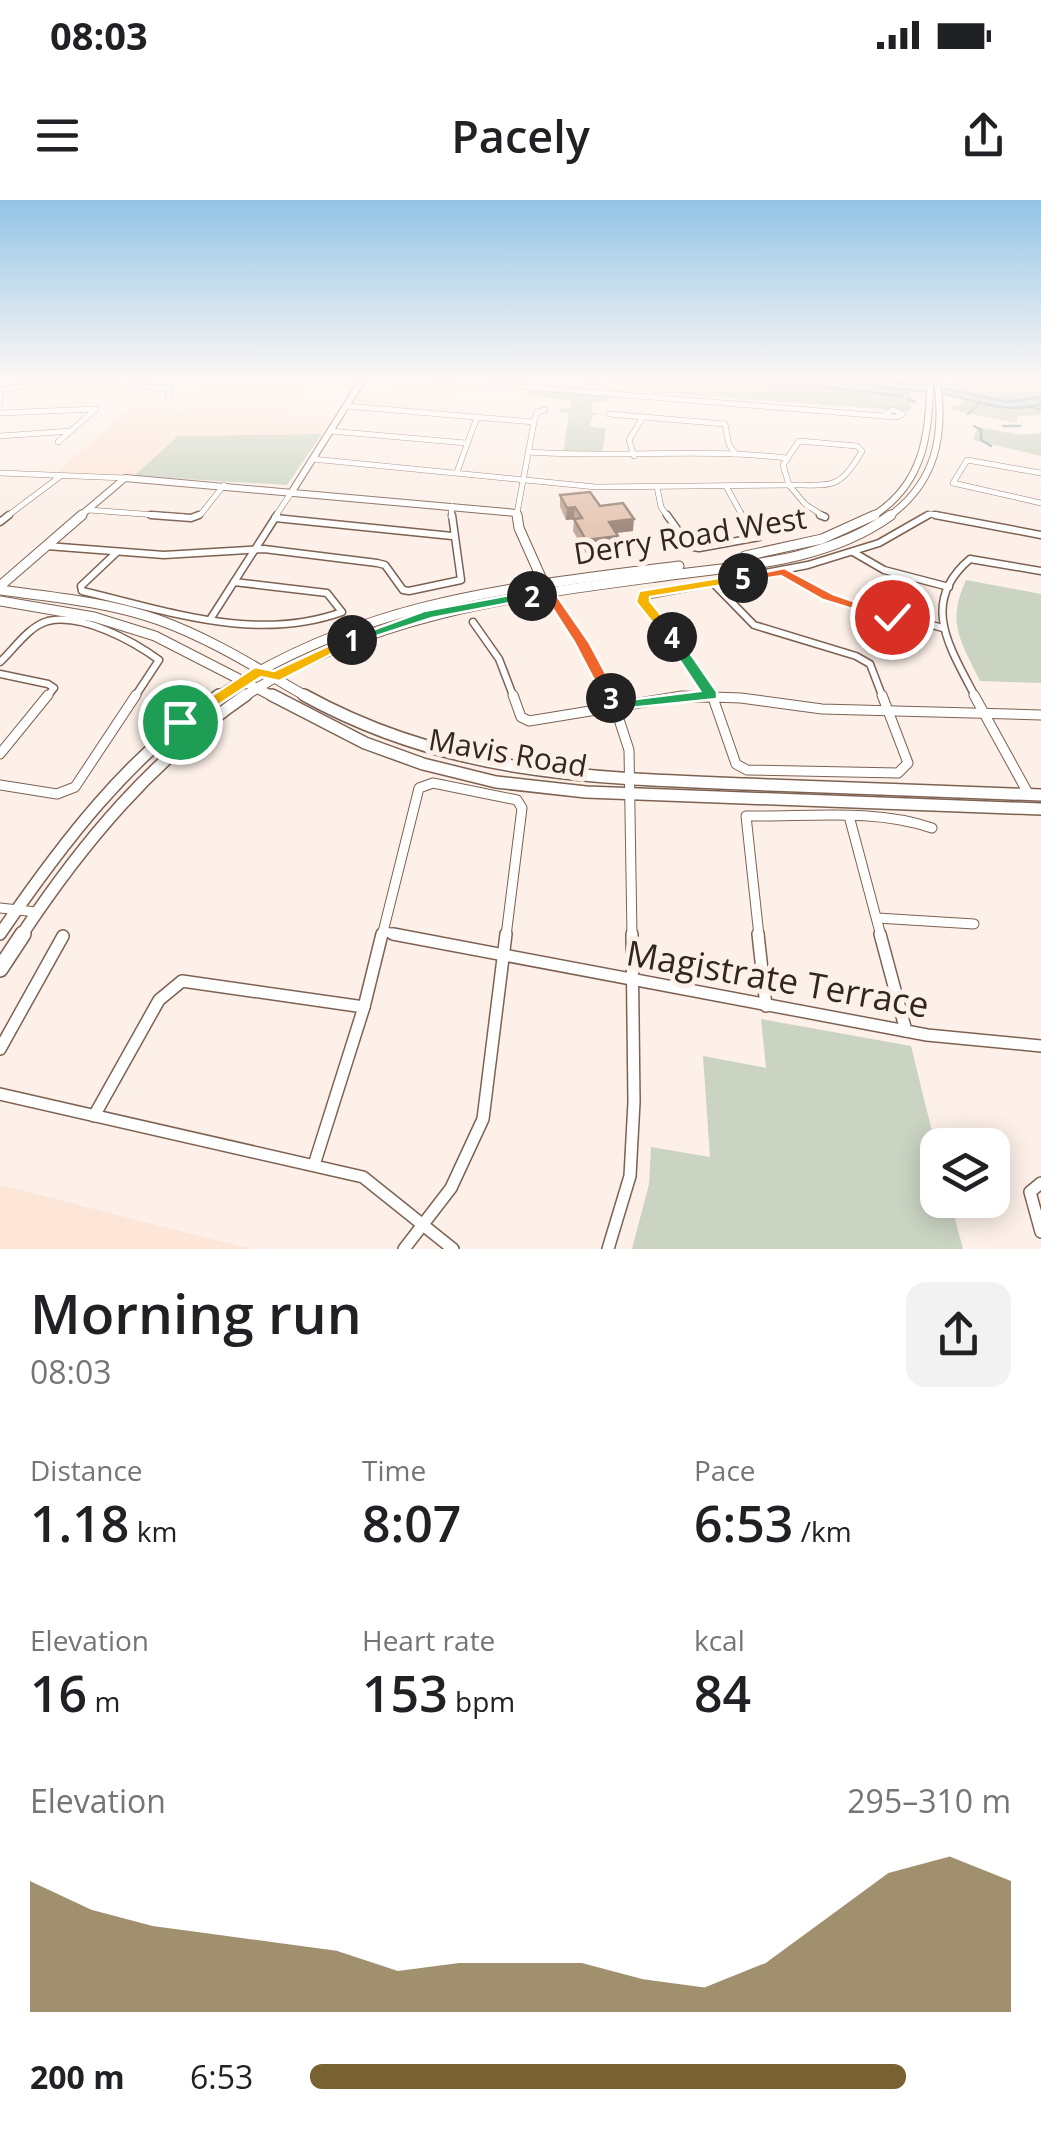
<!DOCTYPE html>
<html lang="en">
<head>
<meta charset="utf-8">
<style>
  body { margin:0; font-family:"Open Sans",sans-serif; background:#f2f2f2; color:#202124; height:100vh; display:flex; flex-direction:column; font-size:38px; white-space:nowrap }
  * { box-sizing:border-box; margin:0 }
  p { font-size:32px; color:#757577 }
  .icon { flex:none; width:55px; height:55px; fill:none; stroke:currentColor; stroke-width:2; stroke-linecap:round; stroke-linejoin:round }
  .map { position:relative; height:1049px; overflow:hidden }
  .side { display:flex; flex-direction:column; background:#fff; flex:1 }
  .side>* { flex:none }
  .controls { position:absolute; left:920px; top:928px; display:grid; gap:20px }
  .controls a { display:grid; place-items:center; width:90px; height:90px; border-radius:20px; background:#fff; box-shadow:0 5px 25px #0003; font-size:50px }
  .pin { position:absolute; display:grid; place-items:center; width:85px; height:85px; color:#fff; margin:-42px; border:5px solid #fff; border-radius:50%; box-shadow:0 2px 10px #0007 }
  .km { position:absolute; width:50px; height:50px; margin:-25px; border-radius:50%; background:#222; color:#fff; font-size:28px; line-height:50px; text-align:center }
  .round { display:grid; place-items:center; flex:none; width:105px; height:105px; border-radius:20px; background:#f2f2f2 }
  .overview { display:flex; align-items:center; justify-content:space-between; height:170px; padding:0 30px }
  h1 { font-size:55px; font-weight:600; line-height:75px }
  .stats { display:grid; grid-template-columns:repeat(3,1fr); gap:15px; height:170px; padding:10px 30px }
  .stats div { display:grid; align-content:center }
  .stats b { font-size:50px; font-weight:600 }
  .stats small { font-size:28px; font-weight:400 }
  .stats p { font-size:28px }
  .chart { height:280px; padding:20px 30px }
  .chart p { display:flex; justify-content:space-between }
  .chart svg { width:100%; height:180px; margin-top:10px; fill:#786231; opacity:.7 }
  ul { padding:0 30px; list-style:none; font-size:32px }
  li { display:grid; grid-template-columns:160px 120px 1fr; align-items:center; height:75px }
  li i { height:25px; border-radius:12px; background:#786231 }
  .status { display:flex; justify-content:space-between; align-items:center; height:70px; padding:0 50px; background:#fff; direction:ltr }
  .status svg { height:28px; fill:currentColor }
  header { display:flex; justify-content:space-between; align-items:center; height:130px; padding:0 30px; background:#fff; font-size:45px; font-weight:600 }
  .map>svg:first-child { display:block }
</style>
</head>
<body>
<div class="status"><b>08:03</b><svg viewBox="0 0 49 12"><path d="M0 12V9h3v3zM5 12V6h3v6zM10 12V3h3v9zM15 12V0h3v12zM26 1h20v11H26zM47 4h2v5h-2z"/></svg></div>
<header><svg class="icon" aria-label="menu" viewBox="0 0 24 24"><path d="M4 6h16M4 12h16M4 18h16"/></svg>Pacely<svg class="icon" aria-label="share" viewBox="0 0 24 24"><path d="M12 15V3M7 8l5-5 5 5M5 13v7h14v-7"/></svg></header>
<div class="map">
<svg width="1041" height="1049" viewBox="0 0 1041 1049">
  <rect width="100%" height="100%" fill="#fcf0e8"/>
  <g fill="#fde6d8">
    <path d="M397 179 461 183 447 211 355 205 359 198 383 199Z"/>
    <path d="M213 181 308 189 284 216 333 217 322 234 178 236 134 276 58 272 130 207 186 210Z"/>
    <path d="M0 985 219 1041 252 1049H0Z"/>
  </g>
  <g fill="#cbd4c3">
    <path d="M602 179H910L911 211 647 192Z"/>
    <path d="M957 179H1041V215L1018 216 1016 223 953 210 952 206 962 204Z"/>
    <path d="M527 189 609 194 608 201 591 203 592 212 605 214 593 215 589 226 606 229 602 254H563L569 213 560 212V208H570L571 201 525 195Z"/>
    <path d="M978 227 1022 235 1041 233V256L973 240Z"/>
    <path d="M322 234 287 285 134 276 178 236Z"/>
    <path d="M966 380 1041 394V483L980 481C961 441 946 424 966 380Z"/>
    <path d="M761 819 911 846 937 952 938 1000H950L963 1049H632L649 984 651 947 710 957 703 856 766 868Z"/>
  </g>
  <path fill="#b4dbe2" stroke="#8da5a8" stroke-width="2.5" d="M850 179 927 185 1007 202 1041 197V204C1011 213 986 204 958 197 922 188 885 192 850 179Z"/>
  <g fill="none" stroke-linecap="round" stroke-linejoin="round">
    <g stroke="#8da5a8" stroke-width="2.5">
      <path d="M734 179 813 188"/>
      <path d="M824 187 902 196"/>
      <path d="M908 199 915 202"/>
      <path d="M1028 206 1041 210"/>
      <path d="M968 214 981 202"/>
      <path d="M974 226 981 230V240L991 246"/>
      <path d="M1003 226H1020"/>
    </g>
    <g stroke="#7d6252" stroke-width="6">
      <g id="street-far3">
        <path d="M427 179 896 217 903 214 893 210 884 215"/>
        <path d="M591 179 619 188"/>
        <path d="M0 190C56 178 114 183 170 189L168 196"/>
        <path d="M0 194V204"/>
        <path d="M346 206 534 222"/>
        <path d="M0 213 96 209 58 242"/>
        <path d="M609 214 725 224 729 245 736 254"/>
        <path d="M330 231 466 243"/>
        <path d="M0 236 72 231"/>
        <path d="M799 241 857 246 862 251C840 290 832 285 789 285L783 265Z"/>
        <path d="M528 252C614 258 701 248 787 258"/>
        <path d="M634 256 629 240 643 217"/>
        <path d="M312 259 596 287 789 285"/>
        <path d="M457 272 477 217"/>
        <path d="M0 273 125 278"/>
        <path d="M1041 273 967 260 953 283 1041 303"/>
        <path d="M789 285 805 304 825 317"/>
        <path d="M726 286 743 317"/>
        <path d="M657 287 661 307 668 317"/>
        <path d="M89 310 183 317"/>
        <path d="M517 313 534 222 537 212 545 210"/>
        <path d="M6 317 62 275"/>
        <path d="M193 317 201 314 224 285"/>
        <path d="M275 317 293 290"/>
        <path d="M451 317 452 306"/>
        <path d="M924 317 930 314 948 317"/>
      </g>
    </g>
    <g stroke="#7d6252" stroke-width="9">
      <g id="street-far2">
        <path d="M151 315 191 318 199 315"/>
        <path d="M667 315 689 346 699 348 759 337 741 315"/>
        <path d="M820 315 825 317"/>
        <path d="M935 315 1041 335"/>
        <path d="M275 318 452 336"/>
        <path d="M0 322 9 315"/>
        <path d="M47 346 164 355 264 349 377 363 385 365 403 390 409 391 461 380 452 315"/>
        <path d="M117 352 81 386 82 391C168 411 256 443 342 412L327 393 234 382"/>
        <path d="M853 352 884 370 949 387"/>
        <path d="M784 372 835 400 943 428"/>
        <path d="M713 383 754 425 856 456 870 464 883 498"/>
        <path d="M546 388 612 498"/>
        <path d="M211 418 277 315"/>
        <path d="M473 422 499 459 514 498"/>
        <path d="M0 462C14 449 29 426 48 421 82 413 133 441 159 460L134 498"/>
        <path d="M0 474 48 484 54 488 46 498"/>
        <path d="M671 498H737"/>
        <path d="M713 498 642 396 808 365 879 343 928 315"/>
        <path d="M976 498C951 449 918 403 970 359L1041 371"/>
      </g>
    </g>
    <g stroke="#7d6252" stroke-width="11">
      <g id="street-far1">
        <path d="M513 495 521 517 529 521 682 496 741 498 822 509 1041 515"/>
        <path d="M611 495 629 550 632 736"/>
        <path d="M712 495 736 564 747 570 898 573 908 563 882 495"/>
        <path d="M974 495 1029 595"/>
        <path d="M0 554 48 495"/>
        <path d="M0 585 57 594 75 587 136 495"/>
        <path d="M849 616 881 736"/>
        <path d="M0 708 36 712"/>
        <path d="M877 718 974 724"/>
        <path d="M385 732 406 736"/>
        <path d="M382 736 419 588 433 583 517 600 522 608 506 736"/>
        <path d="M759 736 746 616C806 617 875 608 932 628"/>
      </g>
    </g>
    <g stroke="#7d6252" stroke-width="14">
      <g id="street">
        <path d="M393 734 927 835 1041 846"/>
        <path d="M758 734 766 806"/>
        <path d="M880 734 906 831"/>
        <path d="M0 849 63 736"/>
        <path d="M0 894 363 977 453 1049"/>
        <path d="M94 916 159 800 182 781 364 807"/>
        <path d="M314 965 364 807 382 734"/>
        <path d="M1041 983 1030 992 1041 1032"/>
        <path d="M404 1049 451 988 483 919 506 734"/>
        <path d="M608 1049 630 976 634 902 632 734"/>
      </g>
    </g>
    <g stroke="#7d6252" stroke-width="8">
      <g id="secondary-far3">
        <path d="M293 290 363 179"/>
        <path d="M79 317 125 278 517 313 518 317"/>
        <path d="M871 317C923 286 930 235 930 179"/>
        <path d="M888 317C936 283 945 236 937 179"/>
      </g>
    </g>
    <g stroke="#7d6252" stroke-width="11">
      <g id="secondary-far2">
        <path d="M517 315 519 328 544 384"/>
        <path d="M745 356 822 339 875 315"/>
        <path d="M0 386 82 315"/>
        <path d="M0 390C53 397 108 402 159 420 212 439 260 470 309 498"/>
        <path d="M0 401 94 417 155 436 276 498"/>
        <path d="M215 498C363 400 509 388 679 366"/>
        <path d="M242 498C365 415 514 396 657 377 736 366 825 363 891 315"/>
      </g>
    </g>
    <g stroke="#7d6252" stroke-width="14">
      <g id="secondary-far1">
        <path d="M272 495 365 543 423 564 496 582 586 592 1041 609"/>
        <path d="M304 495C447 574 587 578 745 584 844 588 942 591 1041 595"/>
        <path d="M0 734C61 645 128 556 219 495"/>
        <path d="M21 736C83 642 153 559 246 495"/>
      </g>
    </g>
    <g stroke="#7d6252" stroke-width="18">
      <path id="secondary" d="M0 769 23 734"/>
    </g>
    <use href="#street-far3" stroke="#fff" stroke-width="5"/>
    <use href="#street-far2" stroke="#fff" stroke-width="6"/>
    <use href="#street-far1" stroke="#fff" stroke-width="9"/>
    <use href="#street" stroke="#fff" stroke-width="11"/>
    <use href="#secondary-far3" stroke="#fff" stroke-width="6"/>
    <use href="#secondary-far2" stroke="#fff" stroke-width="9"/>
    <use href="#secondary-far1" stroke="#fff" stroke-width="11"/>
    <use href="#secondary" stroke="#fff" stroke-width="15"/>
  </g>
  <path fill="#c6ac9d" d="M560 295 600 306 633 331 616 333 618 336 617 349 586 353 573 331 574 320H566L560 307Z"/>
  <g fill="#a18c7f">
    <path d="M575 307 574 319 566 320 567 308Z"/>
    <path d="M634 319 633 331 608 334 609 322Z"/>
    <path d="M618 336 617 349 586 353V340Z"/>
  </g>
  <path fill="#e6c8b6" stroke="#a18c7f" stroke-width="2.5" d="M590 292 600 306 623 303 634 319 609 322 618 336 586 340 574 319 582 318 575 307 567 308 560 295Z"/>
  <linearGradient id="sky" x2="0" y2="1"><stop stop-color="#93c4e6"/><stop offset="0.55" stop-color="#fef8f5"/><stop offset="1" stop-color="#fef8f5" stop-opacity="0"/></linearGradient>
  <rect width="1041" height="326" fill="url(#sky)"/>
  <path fill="#f5b400" stroke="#fff" stroke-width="2.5" d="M347 437 359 440 279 481 261 477 186 526H175L172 522 255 467 274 471Z"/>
  <path fill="#22a559" stroke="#fff" stroke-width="2.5" d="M532 391 538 396 536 398 432 418 352 444 345 440 424 411Z"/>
  <path fill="#f0652b" stroke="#fff" stroke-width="2.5" d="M548 389 553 390 589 442 619 498 616 501H605L574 442 545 397 532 400 525 396Z"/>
  <path fill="#22a559" stroke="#fff" stroke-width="2.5" d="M672 433 677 434 717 492V499L610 510 603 498 611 492 620 501 700 491 664 437Z"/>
  <path fill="#f5b400" stroke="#fff" stroke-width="2.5" d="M743 374 750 378 748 381 650 397V401L679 437 677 440H666L636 402 639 391Z"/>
  <path fill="#f0652b" stroke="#fff" stroke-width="2.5" d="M784 368 833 394 899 417 892 421 823 400 781 376 743 382 737 378Z"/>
  <g text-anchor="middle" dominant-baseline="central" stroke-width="10" stroke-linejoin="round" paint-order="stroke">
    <g font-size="30" fill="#32261f" stroke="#fcf0e8">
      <text transform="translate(690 335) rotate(-9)">Derry Road West</text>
      <text transform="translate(508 552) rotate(10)">Mavis Road</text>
    </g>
    <g font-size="35" fill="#32261f" stroke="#fcf0e8">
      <text transform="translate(778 778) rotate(10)">Magistrate Terrace</text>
    </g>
  </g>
</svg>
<div class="controls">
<a><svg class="icon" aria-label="layers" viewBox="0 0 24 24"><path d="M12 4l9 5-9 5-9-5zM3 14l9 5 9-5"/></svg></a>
</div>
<div class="pin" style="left:180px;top:522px;background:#1e9e55"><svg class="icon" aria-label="arrive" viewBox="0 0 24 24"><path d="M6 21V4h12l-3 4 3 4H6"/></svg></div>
<div class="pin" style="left:892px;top:417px;background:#d93025"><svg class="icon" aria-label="check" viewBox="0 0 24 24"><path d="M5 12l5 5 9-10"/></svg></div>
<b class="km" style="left:352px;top:440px">1</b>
<b class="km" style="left:532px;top:396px">2</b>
<b class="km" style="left:611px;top:498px">3</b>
<b class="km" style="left:672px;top:437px">4</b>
<b class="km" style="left:743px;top:378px">5</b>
</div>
<section class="side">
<div class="overview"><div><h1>Morning run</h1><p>08:03</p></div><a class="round"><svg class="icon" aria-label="share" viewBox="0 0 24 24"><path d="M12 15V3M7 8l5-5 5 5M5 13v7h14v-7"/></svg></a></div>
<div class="stats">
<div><p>Distance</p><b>1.18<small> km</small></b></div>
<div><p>Time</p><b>8:07</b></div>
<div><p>Pace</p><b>6:53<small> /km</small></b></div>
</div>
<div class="stats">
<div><p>Elevation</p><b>16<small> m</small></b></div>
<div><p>Heart rate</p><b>153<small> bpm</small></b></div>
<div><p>kcal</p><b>84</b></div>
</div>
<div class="chart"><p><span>Elevation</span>295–310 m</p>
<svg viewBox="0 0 160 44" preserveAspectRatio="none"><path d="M0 44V12L10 19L20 23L30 25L40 27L50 29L60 34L70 32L80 32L90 32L100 36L110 38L120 32L130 21L140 10L150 6L160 12V44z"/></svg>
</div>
<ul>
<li><b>200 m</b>6:53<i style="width:85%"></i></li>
</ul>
</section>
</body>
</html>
